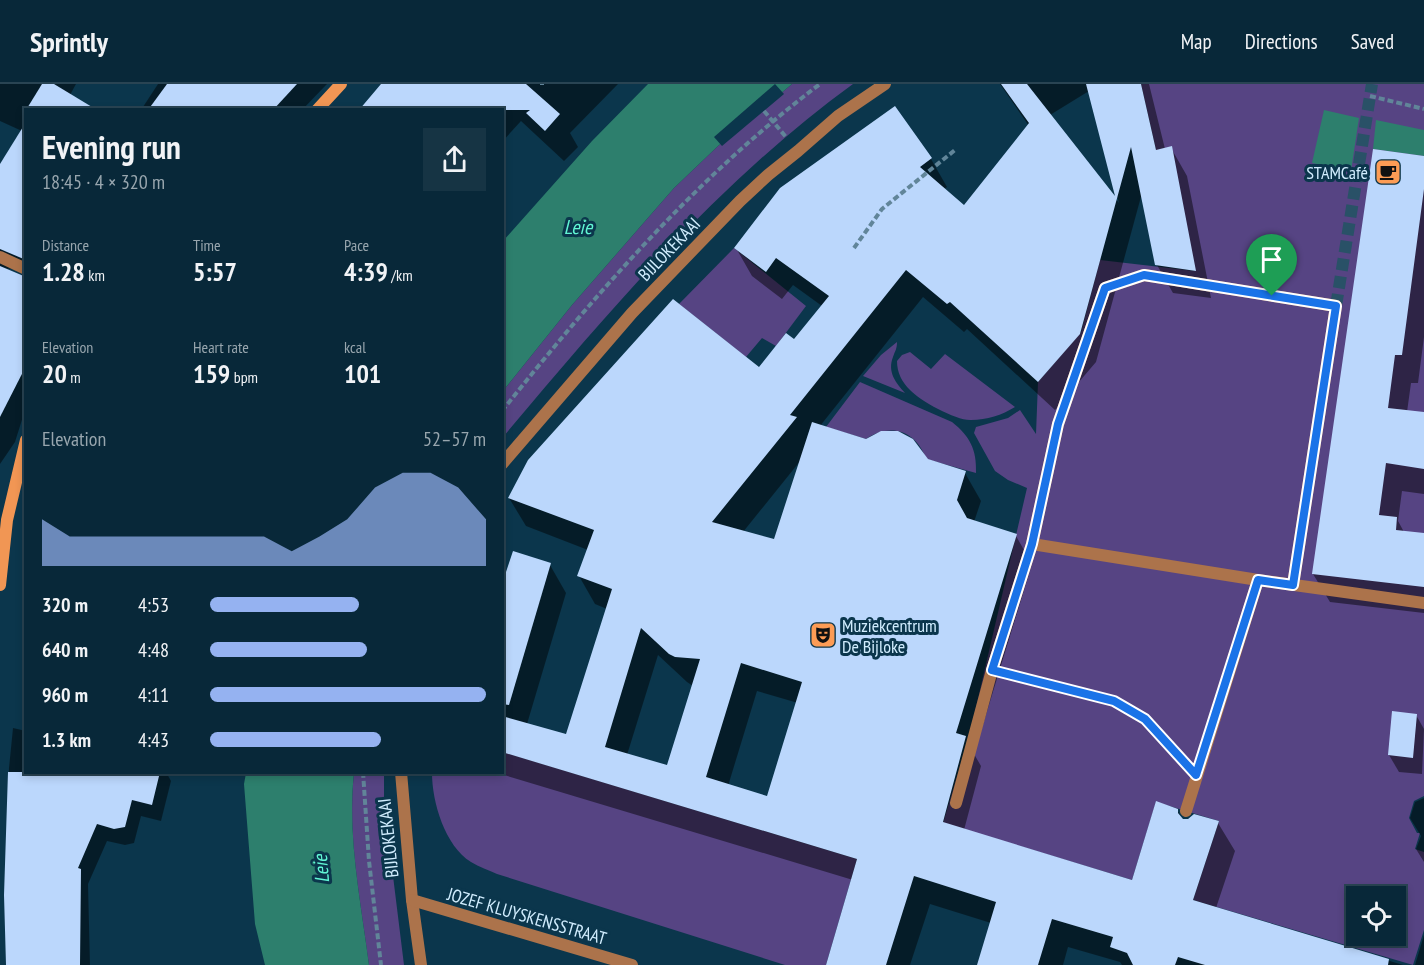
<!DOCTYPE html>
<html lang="en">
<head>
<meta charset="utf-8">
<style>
  body { margin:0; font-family:"PT Sans Narrow",sans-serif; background:#163444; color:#f1f3f6; height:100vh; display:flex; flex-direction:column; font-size:22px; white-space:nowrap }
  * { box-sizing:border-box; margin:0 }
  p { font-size:20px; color:#98a6ae }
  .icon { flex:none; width:33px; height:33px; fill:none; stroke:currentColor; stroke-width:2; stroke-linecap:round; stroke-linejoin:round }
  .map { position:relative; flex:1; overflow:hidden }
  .panel { position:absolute; left:24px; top:24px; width:480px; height:666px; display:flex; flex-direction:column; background:#082839; border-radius:0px; box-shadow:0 3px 9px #0003,0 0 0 2px #294453 }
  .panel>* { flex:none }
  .controls { position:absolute; left:1346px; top:802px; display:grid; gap:12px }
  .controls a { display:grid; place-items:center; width:60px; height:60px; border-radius:0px; background:#082839; box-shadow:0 3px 9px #0003,0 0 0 2px #294453; font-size:30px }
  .pin { position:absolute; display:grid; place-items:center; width:51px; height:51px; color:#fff; margin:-62px -26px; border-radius:50% 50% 50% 0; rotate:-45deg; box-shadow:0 0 6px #0007 }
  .pin .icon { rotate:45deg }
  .round { display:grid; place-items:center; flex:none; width:63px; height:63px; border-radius:0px; background:#163444 }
  .summary { display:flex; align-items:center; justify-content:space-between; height:102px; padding:0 18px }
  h1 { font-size:33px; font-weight:700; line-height:45px }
  .stats { display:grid; grid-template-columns:repeat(3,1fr); gap:9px; height:102px; padding:6px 18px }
  .stats div { display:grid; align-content:center }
  .stats b { font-size:26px; font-weight:700 }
  .stats small { font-size:16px; font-weight:400 }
  .stats p { font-size:16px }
  .chart { height:168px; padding:12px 18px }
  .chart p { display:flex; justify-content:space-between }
  .chart svg { width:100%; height:108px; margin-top:6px; fill:#95b2f1; opacity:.7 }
  ul { padding:0 18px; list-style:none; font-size:20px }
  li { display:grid; grid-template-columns:96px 72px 1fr; align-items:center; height:45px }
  li i { height:15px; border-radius:8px; background:#95b2f1 }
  header { display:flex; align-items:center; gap:36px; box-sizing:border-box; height:84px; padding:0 30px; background:#082839; border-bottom:2px solid #294453 }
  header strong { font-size:28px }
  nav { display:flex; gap:33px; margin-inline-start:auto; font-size:21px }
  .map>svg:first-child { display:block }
</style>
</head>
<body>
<header>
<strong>Sprintly</strong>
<nav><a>Map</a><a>Directions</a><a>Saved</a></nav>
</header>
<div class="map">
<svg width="1424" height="881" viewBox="0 0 1424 881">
  <rect width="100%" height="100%" fill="#0b364c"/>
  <g fill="#564483" fill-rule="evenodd">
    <path d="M792 0H853C718 98 609 227 503 353V307L572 221 674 104 718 62Z"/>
    <path d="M1141 0H1424V712L1414 717 1409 734 1417 749H1420L1415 765 1424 768V846L1413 881 1193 816 1219 737 1156 718 1132 796 943 739 969 653 1027 404 1008 396 995 387 974 349 976 343 1008 334 1020 326 1036 350 1038 298 1081 248 1100 176 1195 187 1156 66ZM1356 813H1395V852H1356Z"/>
    <path d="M734 164 806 222 776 262 762 254 746 273 679 220Z"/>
    <path d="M897 258C897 265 895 267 893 273 887 288 896 299 905 309L863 292 881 271Z"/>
    <path d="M910 268 931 285 945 270 1015 323C1002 331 987 336 971 336 957 337 920 317 910 306 902 298 897 289 897 277L902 271Z"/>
    <path d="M860 298 952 338C970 352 977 366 976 389L926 375C916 346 890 339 866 355L826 343Z"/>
    <path d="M503 668 857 775 826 881H785L497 790C489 786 479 783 471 778 445 762 432 718 432 689L502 688Z"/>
    <path d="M354 689H384V719L404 881H369C361 818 347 752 354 689Z"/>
  </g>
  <g fill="#2d7f6d">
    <path d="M648 0H792L718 62 674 104 572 221 503 307V157L592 57Z"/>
    <path d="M1324 26 1359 34 1351 87 1312 79Z"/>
    <path d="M1376 36 1424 46V72L1373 65Z"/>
    <path d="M246 689H354C347 752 361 818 369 881H265L255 840 244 700Z"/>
  </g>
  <path fill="#0b364c" d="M775 0 784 10 722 62 714 53Z"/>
  <g fill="#0007" fill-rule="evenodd">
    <path d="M0 0H76L70 11 92 26H26V190L15 184 4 185 26 194V323L15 358 0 380V83L22 47 0 37Z"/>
    <path d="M158 0H327L302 26H141Z"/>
    <path d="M383 0H618L570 49 578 63 564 77 521 37 502 58V26Z"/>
    <path d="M1000 0H1149L1165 65 1171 64 1187 92 1211 214 1173 209 1157 181 1142 109 1096 278 1055 326 967 245 964 248 923 213 820 342 965 389 981 417 974 438 1016 452 1032 480 974 670 981 682 964 746 1133 798 1177 726 1183 736 1218 739 1235 767 1216 824 1403 881H1122L1120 878 1068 863 1063 881H978L991 839 930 820 910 881H827L853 796 494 688H502V505L550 481 566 509 527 640 567 652 607 525 595 520 579 492 588 466 526 442 509 414 760 286 794 257 822 222 793 201 782 215 752 192 736 164 895 24 931 75 947 103 944 105 964 123 1029 42ZM1089 7 1119 119 1050 31ZM801 376 775 457 743 448ZM658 571 687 598 693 602 668 683 627 671ZM757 607 798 619 768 714 728 702Z"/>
    <path d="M1424 74V253L1418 299H1411L1407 328 1424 330V410L1402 407 1398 437 1404 448 1424 450V529L1330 518 1313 490Z"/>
    <path d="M1416 631 1424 645 1422 690 1399 688 1389 671Z"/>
    <path d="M13 644 26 647V688H166L171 697 161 737 141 732 134 759 125 761 107 757 88 800 90 881H7L6 811 9 684Z"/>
    <path d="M1424 714V778L1416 765 1421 752 1410 734 1415 718Z"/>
    <path d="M1424 851V881H1415Z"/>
  </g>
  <g fill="#bbd7fc" fill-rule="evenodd">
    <path d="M42 0H54L97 26H26Z"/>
    <path d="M167 0H297L273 26H148Z"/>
    <path d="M381 0H526L560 30 545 47 526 29 530 26H359Z"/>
    <path d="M1001 0H1027L1115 112 1086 0H1141L1156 66 1172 62 1196 187 1155 181 1131 63 1080 250 1038 298 950 218 947 220 906 186 790 331 797 333 712 438 774 455 812 338 866 355 881 347H898L913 355 928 375 966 387 957 416 967 434 1017 450 956 649 966 652 943 738 1132 796 1156 717 1178 725V729L1183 735H1188L1194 730 1219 737 1193 816 1389 875 1388 881H1205L1178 873 1175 881H1133L1127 869 1110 863 1113 853 1052 835 1038 881H977L996 818 914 792 886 881H826L857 775 502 668V632L566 650 612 505 577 492 594 446 508 414 528 376 673 215 759 283 786 249 794 255 829 212 776 174 766 188 734 164 780 104 895 22 932 74 920 83 964 121 1029 39ZM641 544 669 570 675 573 700 575 667 681 605 663ZM741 579 802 598 767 712 706 693Z"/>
    <path d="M26 38V176L0 165V80Z"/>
    <path d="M1373 65 1424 72V105L1402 271H1395L1388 324 1424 328V385L1386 379 1379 431 1397 433 1396 446 1424 449V503L1312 490Z"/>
    <path d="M0 182 26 193V282L0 333Z"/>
    <path d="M513 467 551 479 509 621 502 620V500Z"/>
    <path d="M1392 627 1417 630 1413 674 1388 671Z"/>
    <path d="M8 688H160L152 721 132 716 125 743 114 745 97 740 78 784 81 785 80 881H6L4 811Z"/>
  </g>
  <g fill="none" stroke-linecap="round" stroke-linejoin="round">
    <path stroke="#295167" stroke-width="12" stroke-dasharray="12 6" stroke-linecap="butt" d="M1336 222 1372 0"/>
    <g stroke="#618599" stroke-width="4" stroke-dasharray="6 3" stroke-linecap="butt">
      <path d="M542 0V1"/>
      <path d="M1370 12 1424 25"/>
      <path d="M764 27 786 53"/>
      <path d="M854 164 882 125 955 66"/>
      <path d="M502 327C597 208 698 92 820 0"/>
      <path d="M1011 591 1114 617 1145 635 1182 675"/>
      <path d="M363 688 369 777 381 881"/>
    </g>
    <g stroke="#ac734b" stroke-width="12">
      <path d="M0 173 26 185"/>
      <path d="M502 380 632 229 740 117 768 91 798 67 838 32 885 0"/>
      <path d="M1032 460 1258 496 1424 519"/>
      <path d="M401 688 412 816 421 881"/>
      <path d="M956 719 992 586 1032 460 1058 340 1105 204 1144 191 1336 222 1293 501"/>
      <path d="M1186 727 1258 496"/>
      <path d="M412 816 632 881"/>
    </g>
    <g stroke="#f19654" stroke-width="12">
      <path d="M317 26 341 0"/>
      <path d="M0 501 7 436 26 356"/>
    </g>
  </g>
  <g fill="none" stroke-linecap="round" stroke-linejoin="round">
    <g stroke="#fff" stroke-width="12">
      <path id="route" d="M1144 191 1336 222 1293 501 1258 496 1196 691 1145 635 1114 617 992 586 1032 460 1058 340 1105 204Z"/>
    </g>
    <use href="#route" stroke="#1a73e8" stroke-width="8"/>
  </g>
  <defs>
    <g id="cafe-square" transform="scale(1.35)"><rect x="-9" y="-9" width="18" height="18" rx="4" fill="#fd9c55" stroke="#0b364c"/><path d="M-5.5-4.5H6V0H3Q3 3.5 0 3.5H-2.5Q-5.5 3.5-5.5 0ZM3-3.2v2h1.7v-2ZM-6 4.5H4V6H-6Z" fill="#111"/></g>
    <g id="theatre-square" transform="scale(1.35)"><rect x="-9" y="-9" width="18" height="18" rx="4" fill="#fd9c55" stroke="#0b364c"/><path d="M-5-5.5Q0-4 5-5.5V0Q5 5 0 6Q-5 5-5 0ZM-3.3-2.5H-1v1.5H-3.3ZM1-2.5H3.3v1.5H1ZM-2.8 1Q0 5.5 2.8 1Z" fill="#111"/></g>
  </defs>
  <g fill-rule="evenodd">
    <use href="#cafe-square" x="1388" y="88"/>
    <use href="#theatre-square" x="823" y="551"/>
  </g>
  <g text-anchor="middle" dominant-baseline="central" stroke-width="6" stroke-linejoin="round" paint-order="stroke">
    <g font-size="18" fill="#d1edfe" stroke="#0b364c" text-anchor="end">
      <text x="1368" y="88">STAMCafé</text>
      <text x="842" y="541" text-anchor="start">Muziekcentrum<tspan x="842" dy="21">De Bijloke</tspan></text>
    </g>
    <g font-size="18" fill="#d1edfe" stroke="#0b364c">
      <text transform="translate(669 165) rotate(-46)">BIJLOKEKAAI</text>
      <text transform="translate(388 754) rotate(-96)">BIJLOKEKAAI</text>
      <text transform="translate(527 832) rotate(16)">JOZEF KLUYSKENSSTRAAT</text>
    </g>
    <g font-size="20" font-style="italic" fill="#61f6d4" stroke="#0b364c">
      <text x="578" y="143">Leie</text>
      <text transform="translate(321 785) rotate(-95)">Leie</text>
    </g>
  </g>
</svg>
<div class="controls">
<a><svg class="icon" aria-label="locate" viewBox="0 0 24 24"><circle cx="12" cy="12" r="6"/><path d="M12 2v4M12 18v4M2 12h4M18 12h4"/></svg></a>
</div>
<div class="pin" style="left:1272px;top:212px;background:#1e9e55"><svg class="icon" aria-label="arrive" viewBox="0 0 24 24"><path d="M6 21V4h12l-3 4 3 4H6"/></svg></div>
<section class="panel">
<div class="summary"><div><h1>Evening run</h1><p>18:45 · 4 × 320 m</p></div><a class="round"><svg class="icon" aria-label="share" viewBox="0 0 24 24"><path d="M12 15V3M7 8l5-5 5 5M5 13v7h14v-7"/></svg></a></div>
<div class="stats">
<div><p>Distance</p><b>1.28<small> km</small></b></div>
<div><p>Time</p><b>5:57</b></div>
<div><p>Pace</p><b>4:39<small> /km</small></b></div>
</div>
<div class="stats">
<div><p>Elevation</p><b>20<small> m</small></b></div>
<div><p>Heart rate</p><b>159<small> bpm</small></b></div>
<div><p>kcal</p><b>101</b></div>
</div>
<div class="chart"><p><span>Elevation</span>52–57 m</p>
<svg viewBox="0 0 160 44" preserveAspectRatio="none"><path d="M0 44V25L10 32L20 32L30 32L40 32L50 32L60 32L70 32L80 32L90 38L100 32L110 25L120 12L130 6L140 6L150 12L160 25V44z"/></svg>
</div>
<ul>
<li><b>320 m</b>4:53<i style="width:54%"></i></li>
<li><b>640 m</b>4:48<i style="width:57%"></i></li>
<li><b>960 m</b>4:11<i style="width:100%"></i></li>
<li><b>1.3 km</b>4:43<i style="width:62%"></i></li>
</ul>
</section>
</div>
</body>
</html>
